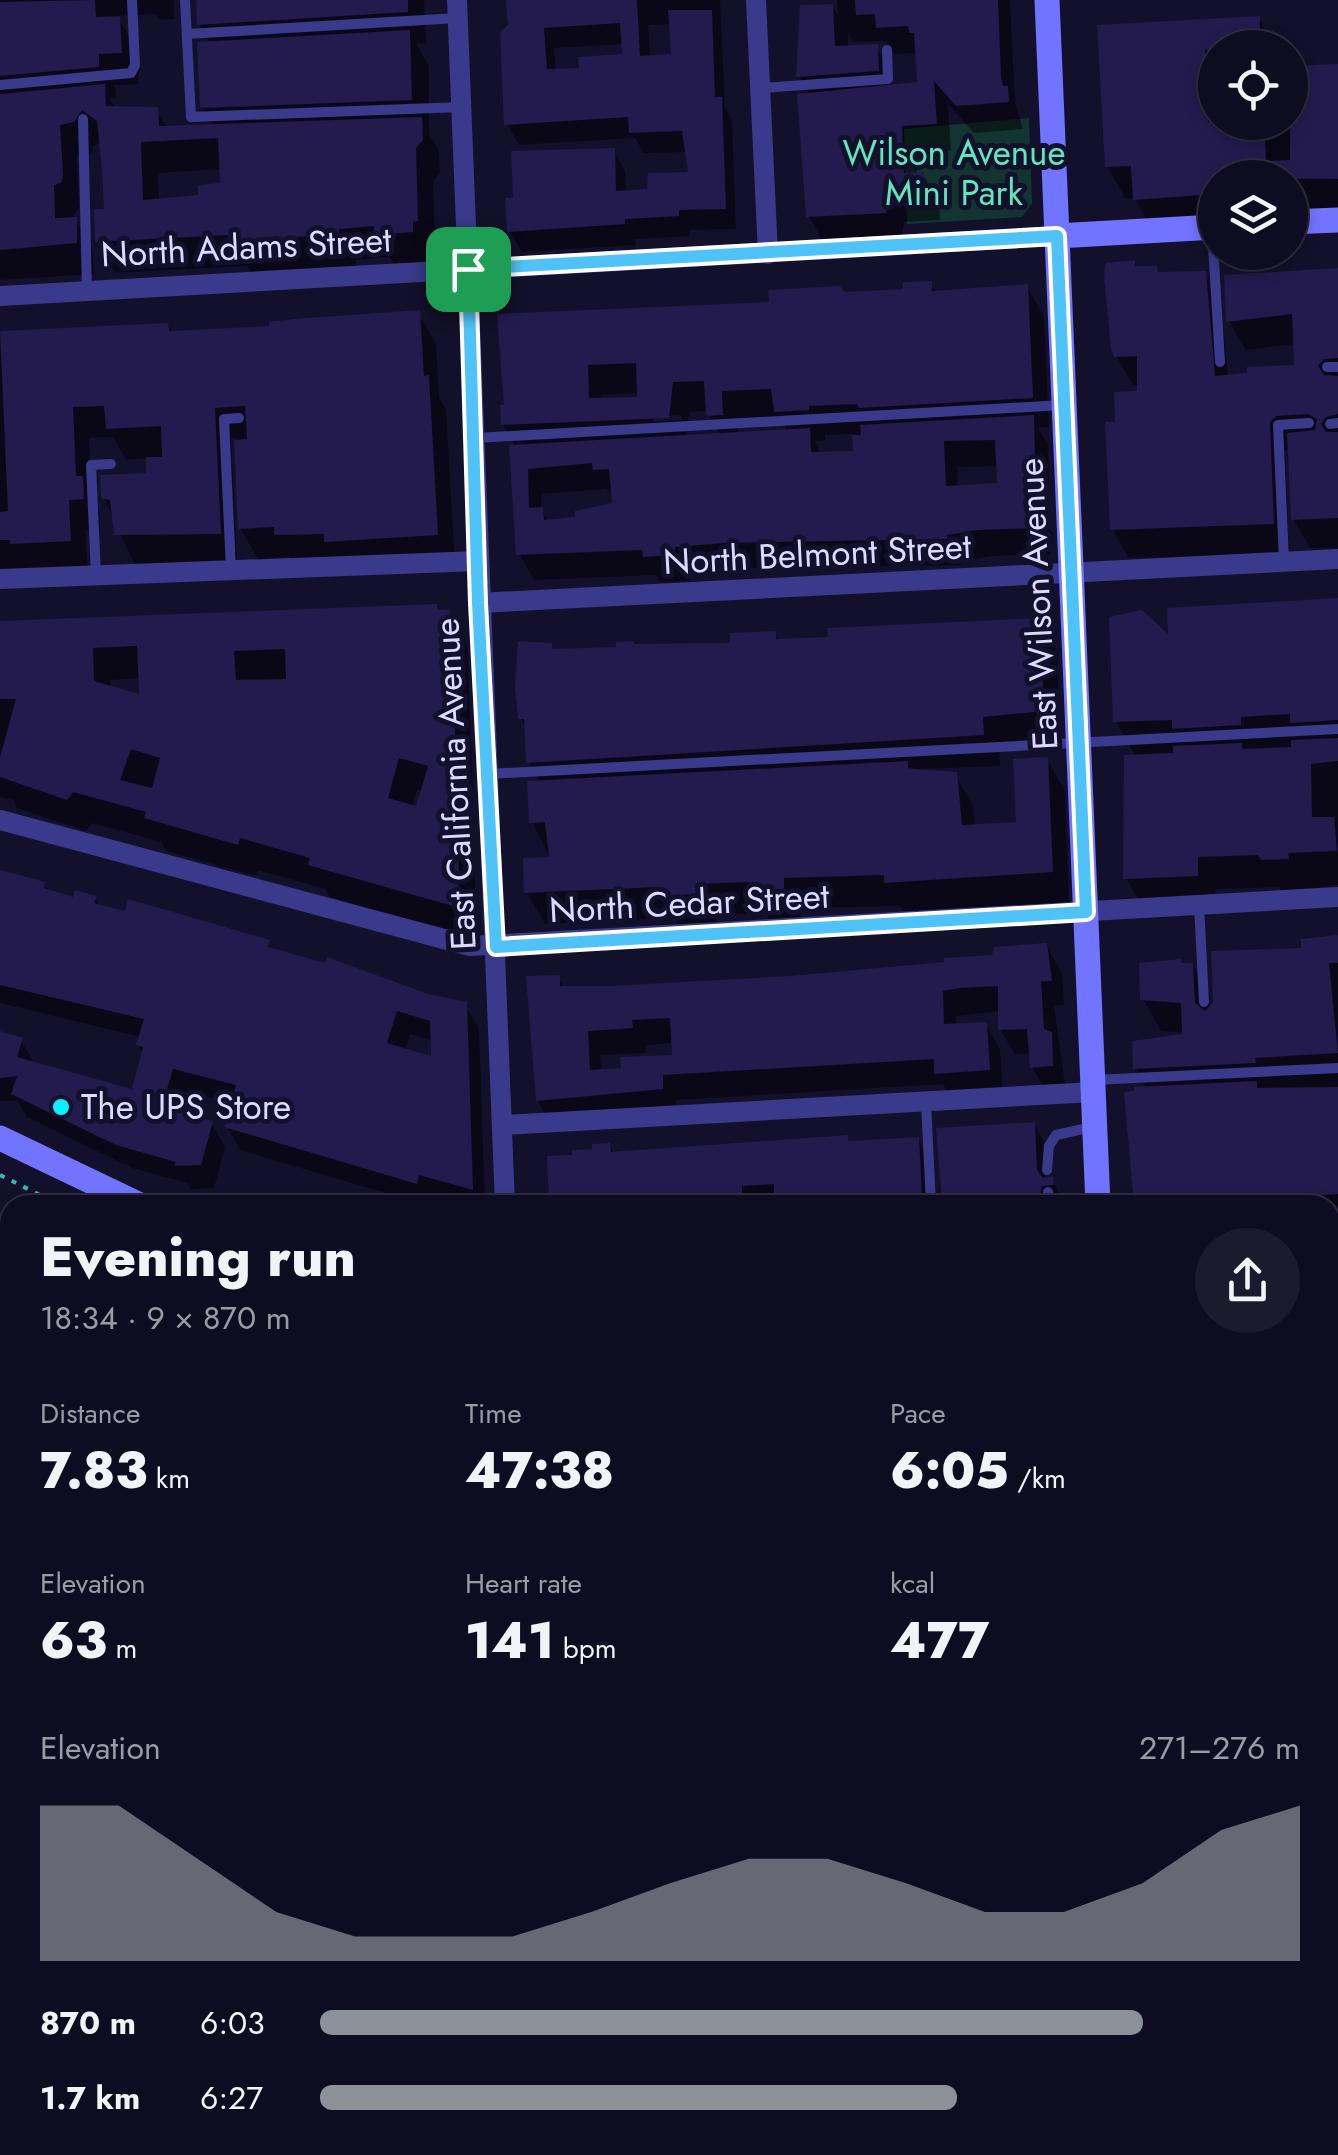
<!DOCTYPE html>
<html lang="en">
<head>
<meta charset="utf-8">
<style>
  body { margin:0; font-family:Jost,sans-serif; background:#1c1a2d; color:#f1f3f6; height:100vh; display:flex; flex-direction:column; font-size:38px; white-space:nowrap }
  * { box-sizing:border-box; margin:0 }
  p { font-size:32px; color:#9b9ba5 }
  .icon { flex:none; width:55px; height:55px; fill:none; stroke:currentColor; stroke-width:2; stroke-linecap:round; stroke-linejoin:round }
  .map { position:relative; flex:1; overflow:hidden }
  .drawer { position:absolute; left:0px; top:1195px; width:1340px; height:960px; display:flex; flex-direction:column; background:#0e0c20; border-radius:30px 30px 0 0; box-shadow:0 5px 15px #0003,0 0 0 2px #2e2c3e }
  .drawer>* { flex:none }
  .tools { position:absolute; left:1198px; top:30px; display:grid; gap:20px }
  .tools a { display:grid; place-items:center; width:110px; height:110px; border-radius:50%; background:#0e0c20; box-shadow:0 5px 15px #0003,0 0 0 2px #2e2c3e; font-size:50px }
  .pin { position:absolute; display:grid; place-items:center; width:85px; height:85px; color:#fff; margin:-42px; border-radius:20px; box-shadow:0 5px 15px #0006 }
  .round { display:grid; place-items:center; flex:none; width:105px; height:105px; border-radius:52px; background:#1c1a2d }
  .head { display:flex; align-items:center; justify-content:space-between; height:170px; padding:0 40px }
  h1 { font-size:55px; font-weight:800; line-height:75px }
  .figures { display:grid; grid-template-columns:repeat(3,1fr); gap:15px; height:170px; padding:10px 40px }
  .figures div { display:grid; align-content:center }
  .figures b { font-size:50px; font-weight:800 }
  .figures small { font-size:28px; font-weight:400 }
  .figures p { font-size:28px }
  .chart { height:280px; padding:20px 40px }
  .chart p { display:flex; justify-content:space-between }
  .chart svg { width:100%; height:180px; margin-top:10px; fill:#8c9099; opacity:.7 }
  ul { padding:0 40px; list-style:none; font-size:32px }
  li { display:grid; grid-template-columns:160px 120px 1fr; align-items:center; height:75px }
  li i { height:25px; border-radius:12px; background:#8c9099 }
  .map>svg:first-child { display:block }
</style>
</head>
<body>
<div class="map">
<svg width="1338" height="2155" viewBox="0 0 1338 2155">
  <rect width="100%" height="100%" fill="#13102b"/>
  <path fill="#133532" d="M1029 118 1032 203 1022 217 907 224 904 129Z"/>
  <g fill="#0007" fill-rule="evenodd">
    <path d="M0 0H174V19L160 20 156 14 117 16 137 50 139 84 115 85 116 98 110 99 116 109 156 110 167 128 214 126 202 107 211 44 199 24V0H424L426 43 416 44 429 66V134L439 151 440 173 433 181 435 252H429L430 263 395 266 390 257 356 260V273L334 276 329 267 260 274 251 273 247 266 115 273 97 242 107 211 102 141 93 146 91 154 77 156 79 208 73 215 93 251 94 274 0 280ZM222 169 223 186 201 197 159 201 158 173Z"/>
    <path d="M508 0H720L725 108 732 120 736 229 689 230 690 236 635 239 636 245 522 252 510 232 516 200 613 150 625 171 626 193 649 191 691 174 688 152 644 153 635 138 519 145 507 124ZM672 24 674 56 650 58 648 25ZM623 44 624 57 581 70 556 71 554 48Z"/>
    <path d="M837 0H1010L1015 103 1023 129 974 133 948 104 951 151 916 154 917 175 923 174 939 202 940 220 904 222 901 240 824 244 809 216 810 95 799 76 832 6 838 16ZM848 33 853 42 886 41 894 54 918 53 919 84 893 87 892 74 876 47 848 48Z"/>
    <path d="M1259 19 1275 48H1215V122H1290V69L1338 67V210L1290 213V178H1215V227L1154 231 1134 198H1125L1107 166 1100 28Z"/>
    <path d="M1134 263 1138 269 1156 268 1160 275 1204 273 1221 302 1228 377 1297 367 1296 344 1246 350 1229 321 1338 270V548H1310L1293 519 1290 447 1285 452 1289 553 1129 558 1112 529 1118 424 1139 393V385H1133L1116 356Z"/>
    <path d="M930 283 936 293 1027 287 1044 317 1049 427 1038 428 1048 444 1049 483 1039 484 1040 513 1053 534 1050 554 993 556 960 561 961 565 741 568 689 573V581L660 582 656 575 534 580 519 554 516 447 503 424 507 407 500 316 771 305 906 292ZM640 393V400H604L603 395ZM708 411 720 436 686 437 689 412ZM681 415 682 420 653 422V417ZM780 418 788 432 738 434 737 420ZM854 434 855 453 822 454 814 441 825 440V435ZM999 466V486L958 488 957 467ZM606 489 614 495 615 505 578 520 549 522 542 511 541 494Z"/>
    <path d="M418 313 436 344 439 398 446 409 455 566H295L290 557 258 559 240 528 236 438H231L237 564 135 566 104 498 149 476 148 458 126 460 113 437 89 438 92 497 99 510 100 530 85 531 88 572 0 573V332L167 325 172 333 272 329Z"/>
    <path d="M1338 600V885L1283 892 1278 887 1215 889 1216 908 1145 911 1126 878 1123 820H1130L1136 757 1116 722 1171 640Z"/>
    <path d="M435 606 439 612H448L467 645 473 788H465L466 815 473 828 477 939 330 897 325 889 258 870 256 876 166 851 161 842 92 823 86 831 17 808 13 800 0 797V626ZM141 678 142 697 110 688V680ZM417 790 423 791 418 809 412 808Z"/>
    <path d="M1039 621 1057 652 1060 742 999 748 1000 766 923 769V773L955 775 973 806 975 826 1019 825 1047 760 1065 791 1069 903 905 914 900 906 800 908 801 920 770 921 765 913 717 915V925L679 926 674 918 545 924 527 892 551 859 532 822 540 782 529 762 527 729 521 718 550 645 554 652 733 645 774 633 779 641Z"/>
    <path d="M0 871 44 884 49 892 75 900 95 898 100 907 268 942 273 951 465 1005 479 1029 485 1205H459L432 1197 426 1205 240 1150 227 1126 233 1103 186 1091 179 1114 212 1124 225 1147 214 1188 190 1189 187 1183 132 1168 27 1117 18 1101H0V1034L21 1040 35 1065 133 1092 144 1055 138 1045 141 1037 0 1003ZM410 1034 433 1041V1059L405 1050Z"/>
    <path d="M1338 938V1225L1330 1226V1205H1136L1147 1089 1136 1069 1194 1033 1161 1031 1143 999 1182 966 1192 965 1210 996V1008L1304 951Z"/>
    <path d="M1048 948 1062 973 1064 1005 1054 1006 1066 1091 1046 1092 1032 1067 1031 1053 1015 1054 1000 1029V1011L956 1016V1026L986 1025 1000 1050 1003 1095 951 1098 943 1084 676 1100V1114L552 1126 538 1101 558 977 565 988 611 989 930 967 994 957 996 949ZM674 1043 675 1057 602 1072 600 1055 646 1053 645 1045Z"/>
    <path d="M1034 1124 1043 1140 1045 1180 1052 1179 1061 1199 1055 1198 1048 1205H946L944 1202Z"/>
    <path d="M846 1138 850 1144 918 1140 928 1158 931 1205 551 1202 575 1157 609 1145 614 1154Z"/>
    <path d="M1330 1279H1338V1378L1330 1376Z"/>
    <path d="M1330 1406 1338 1408V1510L1330 1508Z"/>
    <path d="M10 1569V1821L0 1822V1570Z"/>
    <path d="M1330 1595 1338 1597V1675L1330 1673Z"/>
    <path d="M1330 1704 1338 1711V1737L1330 1726Z"/>
    <rect x="1330" y="1766" width="8" height="185"/>
    <path d="M0 1908H10V2145H282L115 2155H0Z"/>
    <path d="M1338 2012V2098L1330 2099V2013Z"/>
    <path d="M304 2145H441L317 2153Z"/>
    <path d="M1338 2151V2155H1250Z"/>
  </g>
  <g fill="#231b4d" fill-rule="evenodd">
    <path d="M95 0 96 17 120 16 122 53 99 54V67L0 76V2Z"/>
    <path d="M196 0H408V12L197 25Z"/>
    <path d="M506 0H637L640 56 671 54 668 10H712L715 97H722L726 209 679 210V216L625 219V224L507 232 505 198H513L511 151 615 148 616 191 647 189 648 173 688 172 682 131 629 133 628 117 504 125 500 32 508 25ZM620 23 622 54 578 57 579 68 547 69 544 28Z"/>
    <path d="M855 0H998L1001 77 1003 86H1008L1009 102 956 106 934 81 937 124 902 126 904 173 924 172 925 193 889 195 886 213 806 217 797 94 917 82 914 33H909L908 26 876 28 875 14 856 15Z"/>
    <path d="M833 4 835 46 878 44 879 71 796 77 800 5Z"/>
    <path d="M1260 16V47L1205 50 1208 122H1264L1266 161 1290 160V66L1338 64V179L1215 178V194L1133 200 1131 166 1105 167 1097 25Z"/>
    <path d="M410 30 412 100 200 108 197 42Z"/>
    <path d="M105 84 106 106 158 107 159 126 422 117 423 140 416 148 418 221 413 222V232L374 235V226L339 229V242L314 245 308 236 241 243 231 242 227 235 95 242 94 209H104L102 171 97 121 82 110 74 122 60 125 63 175 61 183 54 185 55 218 77 217V243L0 250V94ZM218 138 220 183 198 185V195L143 200 141 142Z"/>
    <path d="M1135 260V266H1157L1158 272 1206 271 1215 376 1247 373V367L1294 365 1292 314 1226 322 1224 275 1338 268V358L1324 359 1318 366 1324 375 1338 376V414L1326 417 1321 424 1326 432H1338V518L1291 520 1287 433 1315 430 1317 419 1308 414 1276 416 1270 422 1274 524 1110 530 1105 422H1115L1114 392 1137 391V356L1114 357 1111 349 1104 276 1106 263Z"/>
    <path d="M932 281V291L1028 284 1033 398 859 408 857 404 809 406V410L774 412 771 389 722 391 723 415 706 416 704 381 673 382 669 418 501 425 500 405H504L497 314 769 302 768 290 840 286 845 292 903 289V282ZM636 363 637 397 589 398 588 365Z"/>
    <path d="M420 310 424 376 429 375 438 535 324 542V534L274 535V527L238 529 234 440 247 439 245 406 215 408 221 534 114 535 110 500 101 498 100 475 146 473V457H162L161 426 106 429 104 406 73 407 76 476H83L84 499 69 500 71 541 10 544V540H0V512L8 511 0 331 168 323 169 331 269 326V322L294 319Z"/>
    <path d="M1034 415 1035 458H1025L1028 506 1039 505 1036 528 977 530 947 535V539L725 543 675 547V555L643 557 642 550 516 555 509 445 810 428 811 452 853 451 852 435H861L860 425ZM995 440 997 483 946 486 944 441ZM592 463 593 470 609 469 612 503 575 511V517L544 520 543 507 529 508 528 469Z"/>
    <path d="M1338 598V720L1290 723V714L1241 717V725L1172 729V720L1113 722 1109 617 1142 610 1168 634 1167 608Z"/>
    <path d="M437 604V610H450L456 756H448L449 791 456 793 460 908 308 865 310 858 240 838 238 845 144 818 146 812 73 792 67 800 0 777V757L16 699H0V621ZM137 646 139 694 94 681 93 648ZM285 649 286 679 236 680 234 651ZM131 749 160 758 152 788 120 780ZM399 758 428 766 416 806 388 798Z"/>
    <path d="M1040 618 1044 711 983 717 984 735 526 763 524 719H518L515 687 518 641 552 643V649L616 647V642L633 641 634 644 730 643V633L776 631V639L828 637 827 628Z"/>
    <path d="M1338 738V761L1311 764 1312 817H1334L1337 851 1288 853 1289 859 1262 860 1257 855 1198 857V876L1123 879 1124 755 1173 753V746L1242 743V749L1291 747V740Z"/>
    <path d="M1048 757 1053 872 884 883V875L784 878V889L749 890V882L700 884 701 894 658 896V887L524 893 523 858 549 857 545 822 529 823 527 781 908 761V768L915 769 957 772 962 825 1016 822 1013 759Z"/>
    <path d="M0 870 45 882 44 888 73 897 75 890 97 896 94 903 125 911 128 899 270 940 268 947 325 963 327 957 428 994 467 1002 473 1190 419 1175 417 1184 224 1127 236 1085 173 1069 162 1106 213 1121 201 1165 174 1166 176 1162 116 1145 11 1094 17 1076 0 1078V1031L23 1038 17 1057 132 1089 143 1047 136 1045 144 1019 0 985ZM397 1011 430 1021 431 1056 387 1043Z"/>
    <path d="M1338 935V963H1329L1338 1053 1255 1058 1256 1063 1133 1069 1132 1041 1182 1034 1181 1003 1140 1000 1139 963 1181 959V963H1193L1195 1003 1205 1011 1213 1002 1211 951 1301 948V939Z"/>
    <path d="M1047 943 1052 981H1041L1044 1029 1052 1032 1053 1066 1030 1068 1027 1029 998 1030V986L959 988 943 991 944 1024 987 1022 990 1070 934 1074V1059L663 1075V1089L536 1101 526 976 560 975V986H611L790 976 944 962V958L992 955 994 947ZM670 1018 672 1055 620 1057 621 1068 590 1070 588 1031 633 1028 632 1020Z"/>
    <path d="M1257 1081V1088L1338 1087V1194L1210 1205H1134L1124 1092 1134 1091V1087Z"/>
    <path d="M1035 1122 1037 1170 1043 1178 1053 1176 1054 1185 1042 1186 1038 1205 942 1202 936 1128Z"/>
    <path d="M848 1135V1141L919 1137 922 1198 880 1199 879 1205H774V1184L742 1186V1205L549 1203 547 1156 572 1155V1150L592 1149V1144L610 1143 611 1152Z"/>
  </g>
  <g fill="none" stroke-linecap="round" stroke-linejoin="round">
    <g stroke="#2cc1b1" stroke-width="4" stroke-dasharray="5 8" stroke-linecap="butt">
      <path d="M0 1175 60 1205"/>
      <path d="M0 1499 10 1498"/>
      <path d="M67 2145 68 2155"/>
      <path d="M178 2145 179 2155"/>
      <path d="M224 2145 225 2155"/>
      <path d="M153 2155 155 2145"/>
    </g>
    <g stroke="#393a8b" stroke-width="10">
      <path d="M185 0 191 117 461 107"/>
      <path d="M187 34 458 18"/>
      <path d="M0 85 131 73 135 65 132 0"/>
      <path d="M761 88 888 79 887 50"/>
      <path d="M83 119 87 291"/>
      <path d="M1212 228 1220 362"/>
      <path d="M1327 367H1338"/>
      <path d="M1330 424 1338 423"/>
      <path d="M475 438 1063 405"/>
      <path d="M1284 561 1278 425 1309 423"/>
      <path d="M231 570 224 419 239 418"/>
      <path d="M96 575 91 465 111 464"/>
      <path d="M487 774 1338 729"/>
      <path d="M1199 905 1204 1002"/>
      <path d="M1094 1080 1338 1068"/>
      <path d="M926 1102 931 1205"/>
      <path d="M1047 1170 1049 1146 1056 1135 1092 1127"/>
      <path d="M1048 1192 1050 1205"/>
      <path d="M1330 1366 1338 1368"/>
      <path d="M0 1688 10 1687"/>
      <path d="M0 2026H10"/>
    </g>
    <g stroke="#393a8b" stroke-width="20">
      <path d="M457 0 505 1205"/>
      <path d="M756 0 768 254"/>
      <path d="M0 296 1057 236"/>
      <path d="M0 579 478 561"/>
      <path d="M478 603 1338 559"/>
      <path d="M0 820 470 946 1338 897"/>
      <path d="M502 1125 1094 1092"/>
      <path d="M1330 1236H1338"/>
      <path d="M0 1521 10 1520"/>
      <path d="M0 1858 10 1857"/>
      <path d="M1330 2117H1338"/>
      <path d="M552 2145V2155"/>
      <path d="M690 2155 863 2145"/>
    </g>
    <g stroke="#7174ff" stroke-width="25">
      <path d="M1047 0 1098 1205"/>
      <path d="M1290 222 1338 220"/>
      <path d="M1057 236 1215 227"/>
      <path d="M0 1138 140 1205"/>
      <path d="M1330 1543 1338 1546"/>
      <path d="M1145 2145V2155"/>
    </g>
  </g>
  <g fill="none" stroke-linecap="round" stroke-linejoin="round">
    <g stroke="#fff" stroke-width="20">
      <path id="route" d="M1057 236 1086 912 496 947 478 603 468 269Z"/>
    </g>
    <use href="#route" stroke="#4fc3f7" stroke-width="12"/>
  </g>
  <circle fill="#06f2ff" stroke="#13102b" stroke-width="4" cx="61" cy="1107" r="10"/>
  <g text-anchor="middle" dominant-baseline="central" stroke-width="10" stroke-linejoin="round" paint-order="stroke">
    <g font-size="35" fill="#60e5bd" stroke="#13102b">
      <text x="954" y="153">Wilson Avenue<tspan x="954" dy="40">Mini Park</tspan></text>
    </g>
    <g font-size="35" fill="#dcdaff" stroke="#13102b">
      <text transform="translate(246 247) rotate(-3)">North Adams Street</text>
      <text transform="translate(817 554) rotate(-3)">North Belmont Street</text>
      <text transform="translate(1038 604) rotate(-93)">East Wilson Avenue</text>
      <text transform="translate(455 784) rotate(-93)">East California Avenue</text>
      <text transform="translate(689 903) rotate(-3)">North Cedar Street</text>
    </g>
    <g font-size="35" fill="#dcdaff" stroke="#13102b" text-anchor="start">
      <text x="81" y="1107">The UPS Store</text>
    </g>
  </g>
</svg>
<div class="tools">
<a><svg class="icon" aria-label="locate" viewBox="0 0 24 24"><circle cx="12" cy="12" r="6"/><path d="M12 2v4M12 18v4M2 12h4M18 12h4"/></svg></a>
<a><svg class="icon" aria-label="layers" viewBox="0 0 24 24"><path d="M12 4l9 5-9 5-9-5zM3 14l9 5 9-5"/></svg></a>
</div>
<div class="pin" style="left:468px;top:269px;background:#1e9e55"><svg class="icon" aria-label="arrive" viewBox="0 0 24 24"><path d="M6 21V4h12l-3 4 3 4H6"/></svg></div>
<section class="drawer">
<div class="head"><div><h1>Evening run</h1><p>18:34 · 9 × 870 m</p></div><a class="round"><svg class="icon" aria-label="share" viewBox="0 0 24 24"><path d="M12 15V3M7 8l5-5 5 5M5 13v7h14v-7"/></svg></a></div>
<div class="figures">
<div><p>Distance</p><b>7.83<small> km</small></b></div>
<div><p>Time</p><b>47:38</b></div>
<div><p>Pace</p><b>6:05<small> /km</small></b></div>
</div>
<div class="figures">
<div><p>Elevation</p><b>63<small> m</small></b></div>
<div><p>Heart rate</p><b>141<small> bpm</small></b></div>
<div><p>kcal</p><b>477</b></div>
</div>
<div class="chart"><p><span>Elevation</span>271–276 m</p>
<svg viewBox="0 0 160 44" preserveAspectRatio="none"><path d="M0 44V6L10 6L20 19L30 32L40 38L50 38L60 38L70 32L80 25L90 19L100 19L110 25L120 32L130 32L140 25L150 12L160 6V44z"/></svg>
</div>
<ul>
<li><b>870 m</b>6:03<i style="width:84%"></i></li>
<li><b>1.7 km</b>6:27<i style="width:65%"></i></li>
</ul>
</section>
</div>
</body>
</html>
